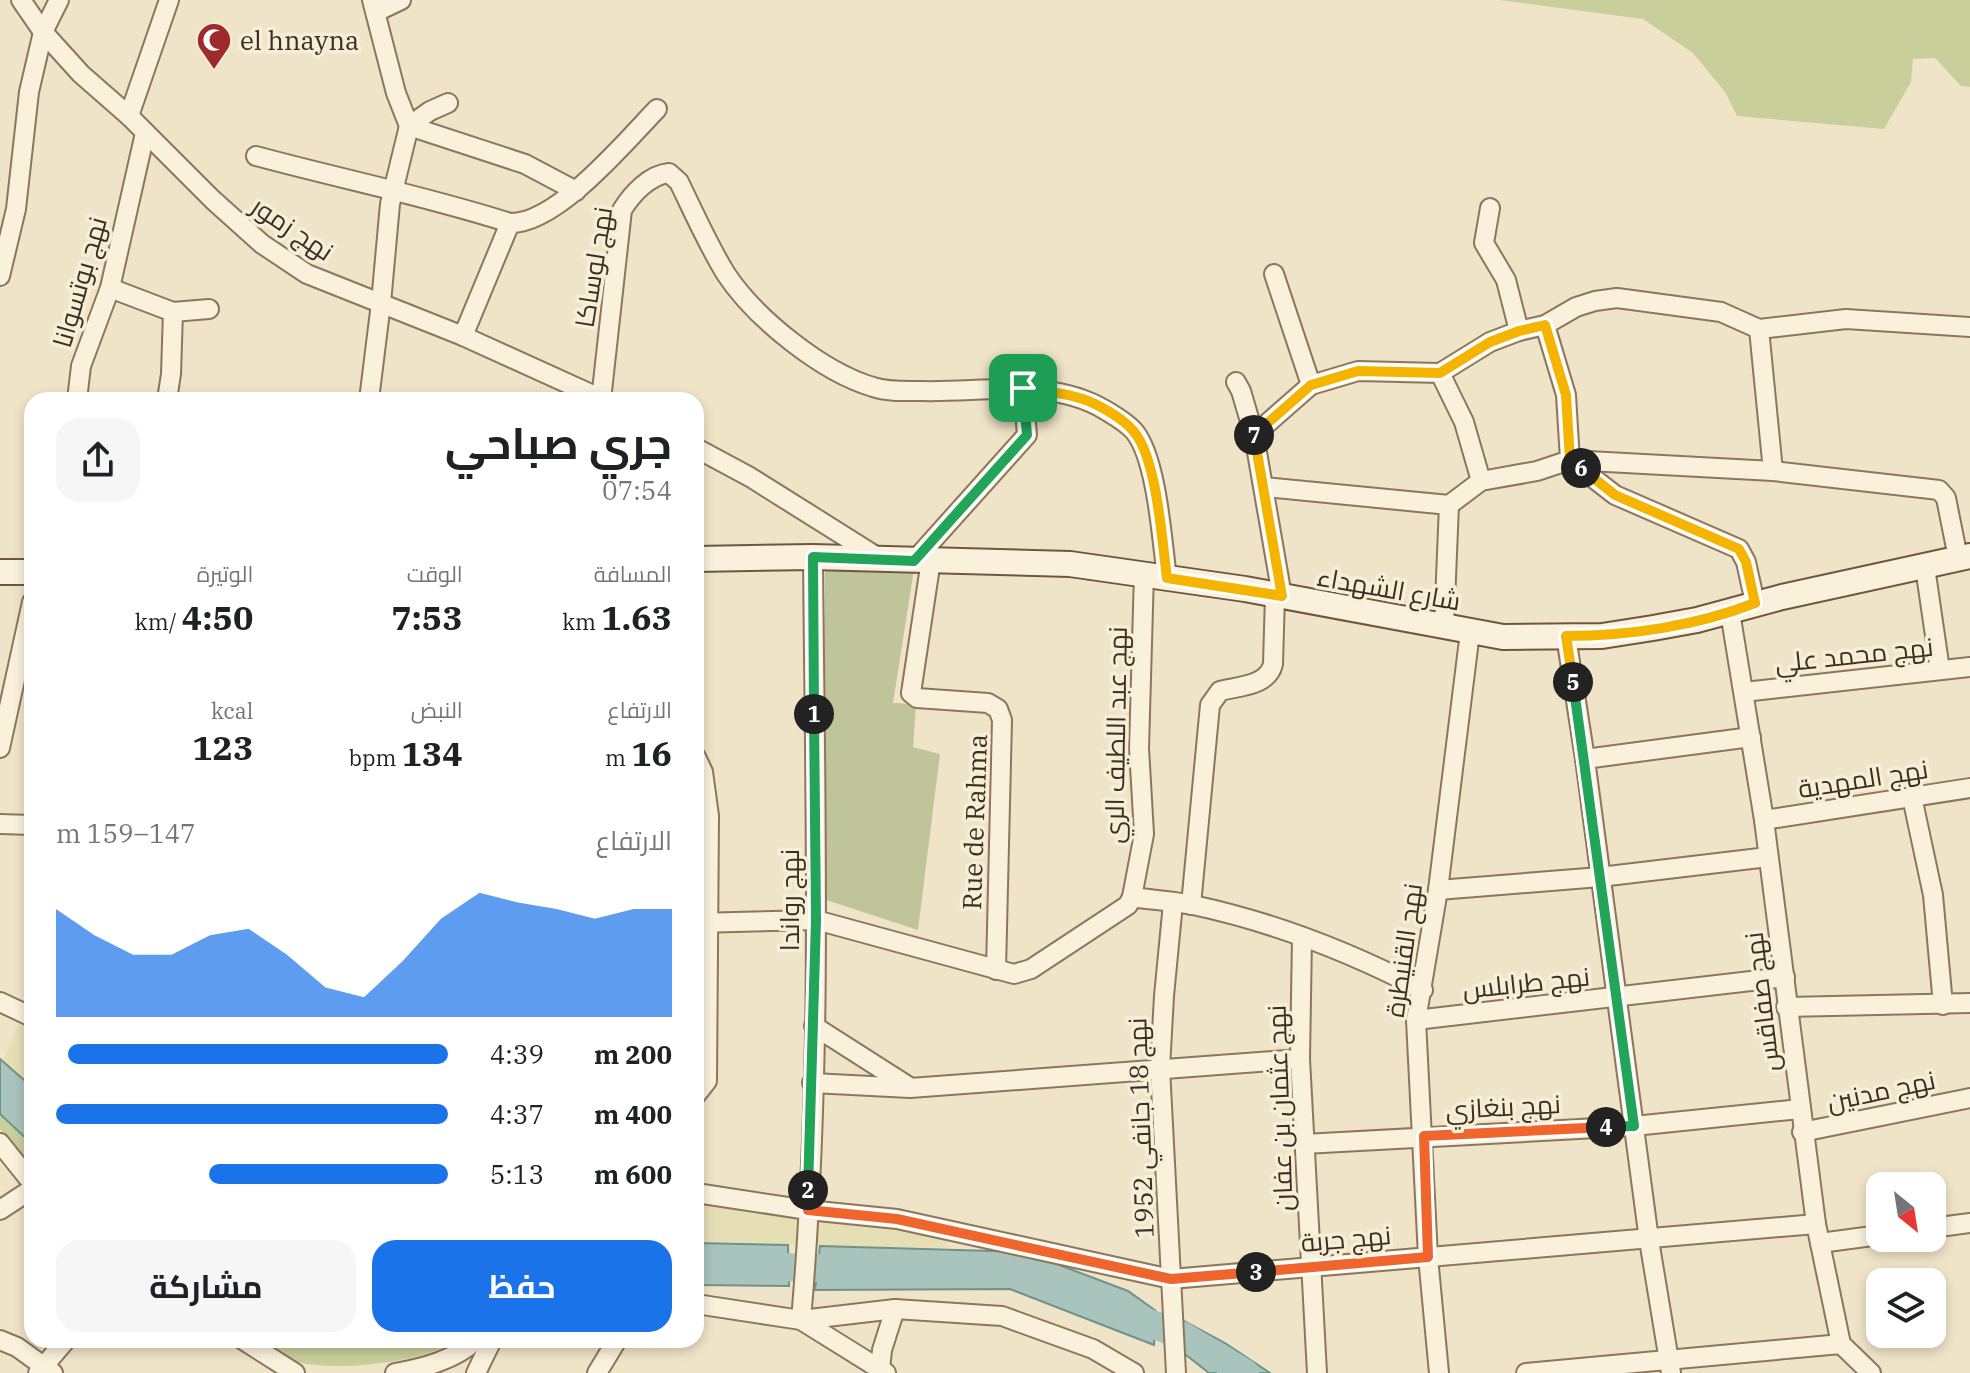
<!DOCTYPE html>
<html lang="ar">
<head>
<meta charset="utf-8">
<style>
  body { margin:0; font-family:"IBM Plex Serif",Cairo,serif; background:#f6f6f6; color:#202124; direction:rtl; height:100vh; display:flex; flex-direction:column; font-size:30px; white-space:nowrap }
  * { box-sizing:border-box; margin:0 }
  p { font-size:26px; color:#757577 }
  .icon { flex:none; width:44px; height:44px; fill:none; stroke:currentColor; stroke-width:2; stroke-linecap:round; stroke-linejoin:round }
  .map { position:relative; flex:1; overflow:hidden; direction:ltr }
  .details { position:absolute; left:24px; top:392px; width:680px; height:956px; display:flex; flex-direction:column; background:#fff; border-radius:24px; box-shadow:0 4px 12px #0003; direction:rtl }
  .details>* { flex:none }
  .needle { width:52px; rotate:150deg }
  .buttons { position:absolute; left:1866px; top:1172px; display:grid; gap:16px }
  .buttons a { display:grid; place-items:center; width:80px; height:80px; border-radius:16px; background:#fff; box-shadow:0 4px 12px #0003; font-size:40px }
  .pin { position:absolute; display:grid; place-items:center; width:68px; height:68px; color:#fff; margin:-34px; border-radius:16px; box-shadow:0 4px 12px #0006 }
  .km { position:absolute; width:40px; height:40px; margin:-20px; border-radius:50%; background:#222; color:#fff; font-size:22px; line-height:40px; text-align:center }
  .round { display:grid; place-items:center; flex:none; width:84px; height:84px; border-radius:24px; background:#f6f6f6 }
  .overview { display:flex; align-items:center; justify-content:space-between; height:136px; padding:0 32px }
  h1 { font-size:44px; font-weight:700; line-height:60px }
  .metrics { display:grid; grid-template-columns:repeat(3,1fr); gap:12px; height:136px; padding:8px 32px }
  .metrics div { display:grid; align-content:center }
  .metrics b { font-size:34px; font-weight:700 }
  .metrics small { font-size:22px; font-weight:400 }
  .metrics p { font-size:22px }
  .chart { height:224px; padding:16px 32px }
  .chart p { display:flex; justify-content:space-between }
  .chart svg { width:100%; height:144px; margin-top:8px; fill:#1a73e8; opacity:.7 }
  .action { display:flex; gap:16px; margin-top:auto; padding:16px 32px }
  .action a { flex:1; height:92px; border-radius:24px; background:#1a73e8; color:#fff; font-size:32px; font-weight:700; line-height:92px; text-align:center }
  .action a+a { background:#f6f6f6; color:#202124 }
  ul { padding:0 32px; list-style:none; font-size:26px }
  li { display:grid; grid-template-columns:128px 96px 1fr; align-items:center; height:60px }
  li i { height:20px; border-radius:10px; background:#1a73e8 }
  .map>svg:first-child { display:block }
</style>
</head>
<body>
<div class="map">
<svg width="1970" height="1373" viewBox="0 0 1970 1373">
  <rect width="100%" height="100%" fill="#f0e4c8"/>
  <g fill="#e6deb5">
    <path d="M19 1023 32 1029V1087L3 1061Z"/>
    <path d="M696 1201 948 1233 947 1248 696 1243Z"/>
  </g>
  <g fill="#c9cf9b">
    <path d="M1499 0H1970V87L1961 86 1935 58 1913 59 1911 82 1884 129 1737 116 1725 92 1693 53 1643 19Z"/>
    <path d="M0 1115 32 1144V1168L0 1129Z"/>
    <path d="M260 1340H461C417 1363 339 1373 292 1361 281 1356 270 1347 260 1340Z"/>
  </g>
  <path fill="#bfc49a" d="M825 568 914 569 893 703 916 704 913 747 940 754 918 930 823 899Z"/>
  <g fill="#a9c4bc" stroke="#6f938a" stroke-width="2">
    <path d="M0 1059 32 1087V1144L0 1114Z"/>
    <path d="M696 1243 788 1245 789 1286 696 1285Z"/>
    <path d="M820 1246 1025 1252 1128 1291 1156 1311 1154 1345 1010 1289 815 1290Z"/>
    <path d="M1180 1319 1225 1343 1270 1373H1209L1181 1351Z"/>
  </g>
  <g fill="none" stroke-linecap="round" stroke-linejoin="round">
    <g stroke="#a9c4bc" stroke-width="28">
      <path d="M696 1265 855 1269"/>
      <path d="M1121 1312 1183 1336 1245 1373"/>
    </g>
    <g stroke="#8d765c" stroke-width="22">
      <g id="street">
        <path d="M21 0 43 32 81 74 129 116 213 200 262 244 307 274 463 336 604 400"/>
        <path d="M372 0 396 93 409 126 525 164 576 191"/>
        <path d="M376 12 401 0"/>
        <path d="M129 116 169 0"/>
        <path d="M256 156C341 179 426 196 510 223"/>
        <path d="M1490 208 1484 243 1506 280 1519 331"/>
        <path d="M1274 274 1311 385"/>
        <path d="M0 276 16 209 29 92 43 32 59 0"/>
        <path d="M110 288 173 312 209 309"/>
        <path d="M1545 325 1566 395 1570 460 1615 495 1739 549 1746 562 1755 603"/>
        <path d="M1759 329 1773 471"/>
        <path d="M463 336 510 223C557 224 625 142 657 109"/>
        <path d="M1440 373 1464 422 1481 481"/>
        <path d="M1236 382 1241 391 1254 435 1282 596"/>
        <path d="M77 400 81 366 110 288 145 133"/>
        <path d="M167 400 171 374 173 312"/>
        <path d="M369 400 381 303 390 204 409 126 430 111 448 103"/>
        <path d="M601 400 622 210C632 194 649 175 669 173L679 182C694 213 708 245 726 274 755 318 822 372 873 387 888 392 905 391 921 391 981 393 1050 377 1105 410 1115 416 1126 422 1134 431 1157 458 1162 541 1167 578"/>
        <path d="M1254 435 1311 385 1358 371 1440 373 1490 342 1519 331 1545 325 1576 307 1595 301 1617 298 1721 312 1759 329 1846 319 1970 327"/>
        <path d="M696 448 750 477 879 558"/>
        <path d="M1265 487 1449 505 1481 481 1537 471 1570 460 1773 471 1939 490 1946 498 1958 558"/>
        <path d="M813 557C815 811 823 1066 801 1320L886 1373"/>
        <path d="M931 560 911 693 917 698 988 703 998 709 1002 720 996 970"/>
        <path d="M914 561 1027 435 1023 388"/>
        <path d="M1925 567 1940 670"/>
        <path d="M1730 612 1764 820 1816 1224 1841 1344 1871 1373"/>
        <path d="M1444 626 1449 505"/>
        <path d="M1566 636 1585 759 1649 1240 1671 1373"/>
        <path d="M1744 692 1970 667"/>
        <path d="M0 748 32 602"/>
        <path d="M696 757 703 772 709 816 707 1081 696 1095"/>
        <path d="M1585 759 1751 737"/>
        <path d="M1912 797 1933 895 1943 1005"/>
        <path d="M1764 820 1970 788"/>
        <path d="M0 824 32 825"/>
        <path d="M1438 890 1600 877 1768 857"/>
        <path d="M1132 897C1152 900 1173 901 1193 905 1273 922 1350 952 1423 990"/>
        <path d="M1173 903 1164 996 1160 1068 1176 1373"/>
        <path d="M1191 905 1210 705 1220 691C1239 686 1268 686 1273 664L1275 595"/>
        <path d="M696 923 816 920 1014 974 1031 969 1119 911 1128 905 1132 897 1144 834 1139 748 1144 573"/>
        <path d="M1302 937 1300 1059 1317 1373"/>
        <path d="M0 1002 32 1017"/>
        <path d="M1786 1007 1970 1003"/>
        <path d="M1416 1020 1785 977"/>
        <path d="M814 1026 908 1086"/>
        <path d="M812 1083 910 1088 1300 1059"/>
        <path d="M1802 1132 1970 1098"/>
        <path d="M0 1143 32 1183"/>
        <path d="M1304 1144 1634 1126 1800 1109"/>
        <path d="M696 1193 808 1210 897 1219 1171 1279 1816 1224"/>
        <path d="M0 1210 32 1189"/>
        <path d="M1932 1228 1970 1223"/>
        <path d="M1820 1243 1880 1235"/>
        <path d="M696 1304 801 1320 895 1309 1002 1316 1093 1349 1134 1373"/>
        <path d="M0 1340 17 1347 53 1373"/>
        <path d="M243 1340 295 1373"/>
        <path d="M880 1369 882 1350 895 1309"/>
        <path d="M38 1373 66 1340"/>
        <path d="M395 1373C423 1368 455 1360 476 1340"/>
        <path d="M476 1373 492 1340"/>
        <path d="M597 1373 617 1340"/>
        <path d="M1439 1373 1428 1257 1416 1020 1438 890 1470 632"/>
        <path d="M1526 1373 1841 1344"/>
      </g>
    </g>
    <g stroke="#6f573f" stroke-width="28">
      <g id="secondary">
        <path d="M696 559 813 557 1070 564 1245 589 1503 637 1602 636 1653 628 1697 620 1782 597 1970 556"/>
        <path d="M0 572H32"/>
      </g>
    </g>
    <use href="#street" stroke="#faf1dc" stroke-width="18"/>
    <use href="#secondary" stroke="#faf1dc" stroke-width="24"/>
  </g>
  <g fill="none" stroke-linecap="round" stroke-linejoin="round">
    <g stroke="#fff" stroke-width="16">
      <path id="split-1" d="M814 714 813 557 914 561 1027 435 1023 388"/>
    </g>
    <g stroke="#fff" stroke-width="16">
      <path id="split-2" d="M808 1190 816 920 814 714"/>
    </g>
    <g stroke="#fff" stroke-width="16">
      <path id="split-3" d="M808 1190V1210L897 1219 1171 1279 1256 1272"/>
    </g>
    <g stroke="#fff" stroke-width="16">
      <path id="split-4" d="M1256 1272 1428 1257 1424 1136 1606 1127"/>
    </g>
    <g stroke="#fff" stroke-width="16">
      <path id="split-5" d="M1573 682 1634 1126 1606 1127"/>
    </g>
    <g stroke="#fff" stroke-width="16">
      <path id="split-6" d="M1573 682 1566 636C1628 636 1696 626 1755 603L1746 562 1739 549 1615 495 1581 468"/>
    </g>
    <g stroke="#fff" stroke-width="16">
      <path id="split-7" d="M1254 435 1311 385 1358 371 1440 373 1490 342 1519 331 1545 325 1566 395 1570 460 1581 468"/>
    </g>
    <g stroke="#fff" stroke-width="16">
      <path id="split-8" d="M1023 388C1046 392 1073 393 1095 404 1109 411 1126 421 1135 433 1157 461 1162 541 1167 578L1282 596 1254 435"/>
    </g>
    <use href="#split-1" stroke="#22a559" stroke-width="10"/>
    <use href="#split-2" stroke="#22a559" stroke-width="10"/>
    <use href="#split-3" stroke="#f0652b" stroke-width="10"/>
    <use href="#split-4" stroke="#f0652b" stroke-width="10"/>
    <use href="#split-5" stroke="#22a559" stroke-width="10"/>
    <use href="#split-6" stroke="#f5b400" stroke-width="10"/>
    <use href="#split-7" stroke="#f5b400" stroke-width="10"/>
    <use href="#split-8" stroke="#f5b400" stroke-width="10"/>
  </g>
  <defs>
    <g id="mosque-pin" transform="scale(1.8)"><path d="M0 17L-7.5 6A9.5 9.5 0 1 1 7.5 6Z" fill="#9e2a2b" stroke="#f7eed8"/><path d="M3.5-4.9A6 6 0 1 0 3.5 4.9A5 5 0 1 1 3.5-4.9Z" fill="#fff"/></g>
  </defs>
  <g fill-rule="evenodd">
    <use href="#mosque-pin" x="214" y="40"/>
  </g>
  <g text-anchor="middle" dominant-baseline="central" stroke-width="7" stroke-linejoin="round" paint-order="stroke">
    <g font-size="26" fill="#3d2e20" stroke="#f7eed8" text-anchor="start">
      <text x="240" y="40">el hnayna</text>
    </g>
    <g font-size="26" fill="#3d2e20" stroke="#f7eed8">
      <text transform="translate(293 228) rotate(34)">نهج زمور</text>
      <text transform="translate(593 267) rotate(-81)">نهج لوساكا</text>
      <text transform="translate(79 282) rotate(-74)">نهج بوتسوانا</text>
      <text transform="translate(1389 588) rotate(10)">شارع الشهداء</text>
      <text transform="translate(1854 654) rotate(-6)">نهج محمد علي</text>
      <text transform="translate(1115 735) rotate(-89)">نهج عبد اللطيف الري</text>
      <text transform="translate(1863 778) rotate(-9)">نهج المهدية</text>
      <text transform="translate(974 822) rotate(-88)">Rue de Rahma</text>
      <text transform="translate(789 900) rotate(-90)">نهج رواندا</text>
      <text transform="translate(1403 950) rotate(-82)">نهح القنيطرة</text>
      <text transform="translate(1526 982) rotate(-6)">نهج طرابلس</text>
      <text transform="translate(1761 1002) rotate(-97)">نهج صفاقس</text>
      <text transform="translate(1881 1090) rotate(-12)">نهج مدنين</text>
      <text transform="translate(1503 1106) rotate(-3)">نهج بنغازي</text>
      <text transform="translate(1279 1108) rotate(-92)">نهج عثمان بن عفان</text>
      <text transform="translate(1140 1128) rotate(-92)">نهج 18 جانفي 1952</text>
      <text transform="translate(1346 1238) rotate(-5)">نهج جربة</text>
    </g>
  </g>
</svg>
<div class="buttons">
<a><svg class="needle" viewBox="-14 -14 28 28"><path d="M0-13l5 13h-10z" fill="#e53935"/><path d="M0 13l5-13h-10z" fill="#757577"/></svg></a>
<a><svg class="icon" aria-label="layers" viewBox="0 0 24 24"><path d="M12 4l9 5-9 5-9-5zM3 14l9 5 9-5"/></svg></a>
</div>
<div class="pin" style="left:1023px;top:388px;background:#1e9e55"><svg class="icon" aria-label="arrive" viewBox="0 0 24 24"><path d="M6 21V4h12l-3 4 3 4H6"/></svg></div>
<b class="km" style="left:814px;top:714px">1</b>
<b class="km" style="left:808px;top:1190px">2</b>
<b class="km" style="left:1256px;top:1272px">3</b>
<b class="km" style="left:1606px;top:1127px">4</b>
<b class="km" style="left:1573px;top:682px">5</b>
<b class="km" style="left:1581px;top:468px">6</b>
<b class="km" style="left:1254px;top:435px">7</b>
<section class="details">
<div class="overview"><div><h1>جري صباحي</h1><p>07:54</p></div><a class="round"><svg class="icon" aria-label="share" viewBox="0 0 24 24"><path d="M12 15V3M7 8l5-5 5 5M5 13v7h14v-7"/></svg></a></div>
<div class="metrics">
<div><p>المسافة</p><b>1.63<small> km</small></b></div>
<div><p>الوقت</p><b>7:53</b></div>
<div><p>الوتيرة</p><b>4:50<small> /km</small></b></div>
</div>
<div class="metrics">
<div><p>الارتفاع</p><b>16<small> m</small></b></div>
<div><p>النبض</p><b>134<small> bpm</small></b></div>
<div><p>kcal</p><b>123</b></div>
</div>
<div class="chart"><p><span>الارتفاع</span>147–159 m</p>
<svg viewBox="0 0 160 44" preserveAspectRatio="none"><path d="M0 44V11L10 19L20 25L30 25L40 19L50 17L60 25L70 35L80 38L90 27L100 14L110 6L120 9L130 11L140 14L150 11L160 11V44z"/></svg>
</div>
<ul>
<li><b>200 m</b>4:39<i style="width:97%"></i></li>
<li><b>400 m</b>4:37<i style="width:100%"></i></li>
<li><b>600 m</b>5:13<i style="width:61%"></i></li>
</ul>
<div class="action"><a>حفظ</a><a>مشاركة</a></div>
</section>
</div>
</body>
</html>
